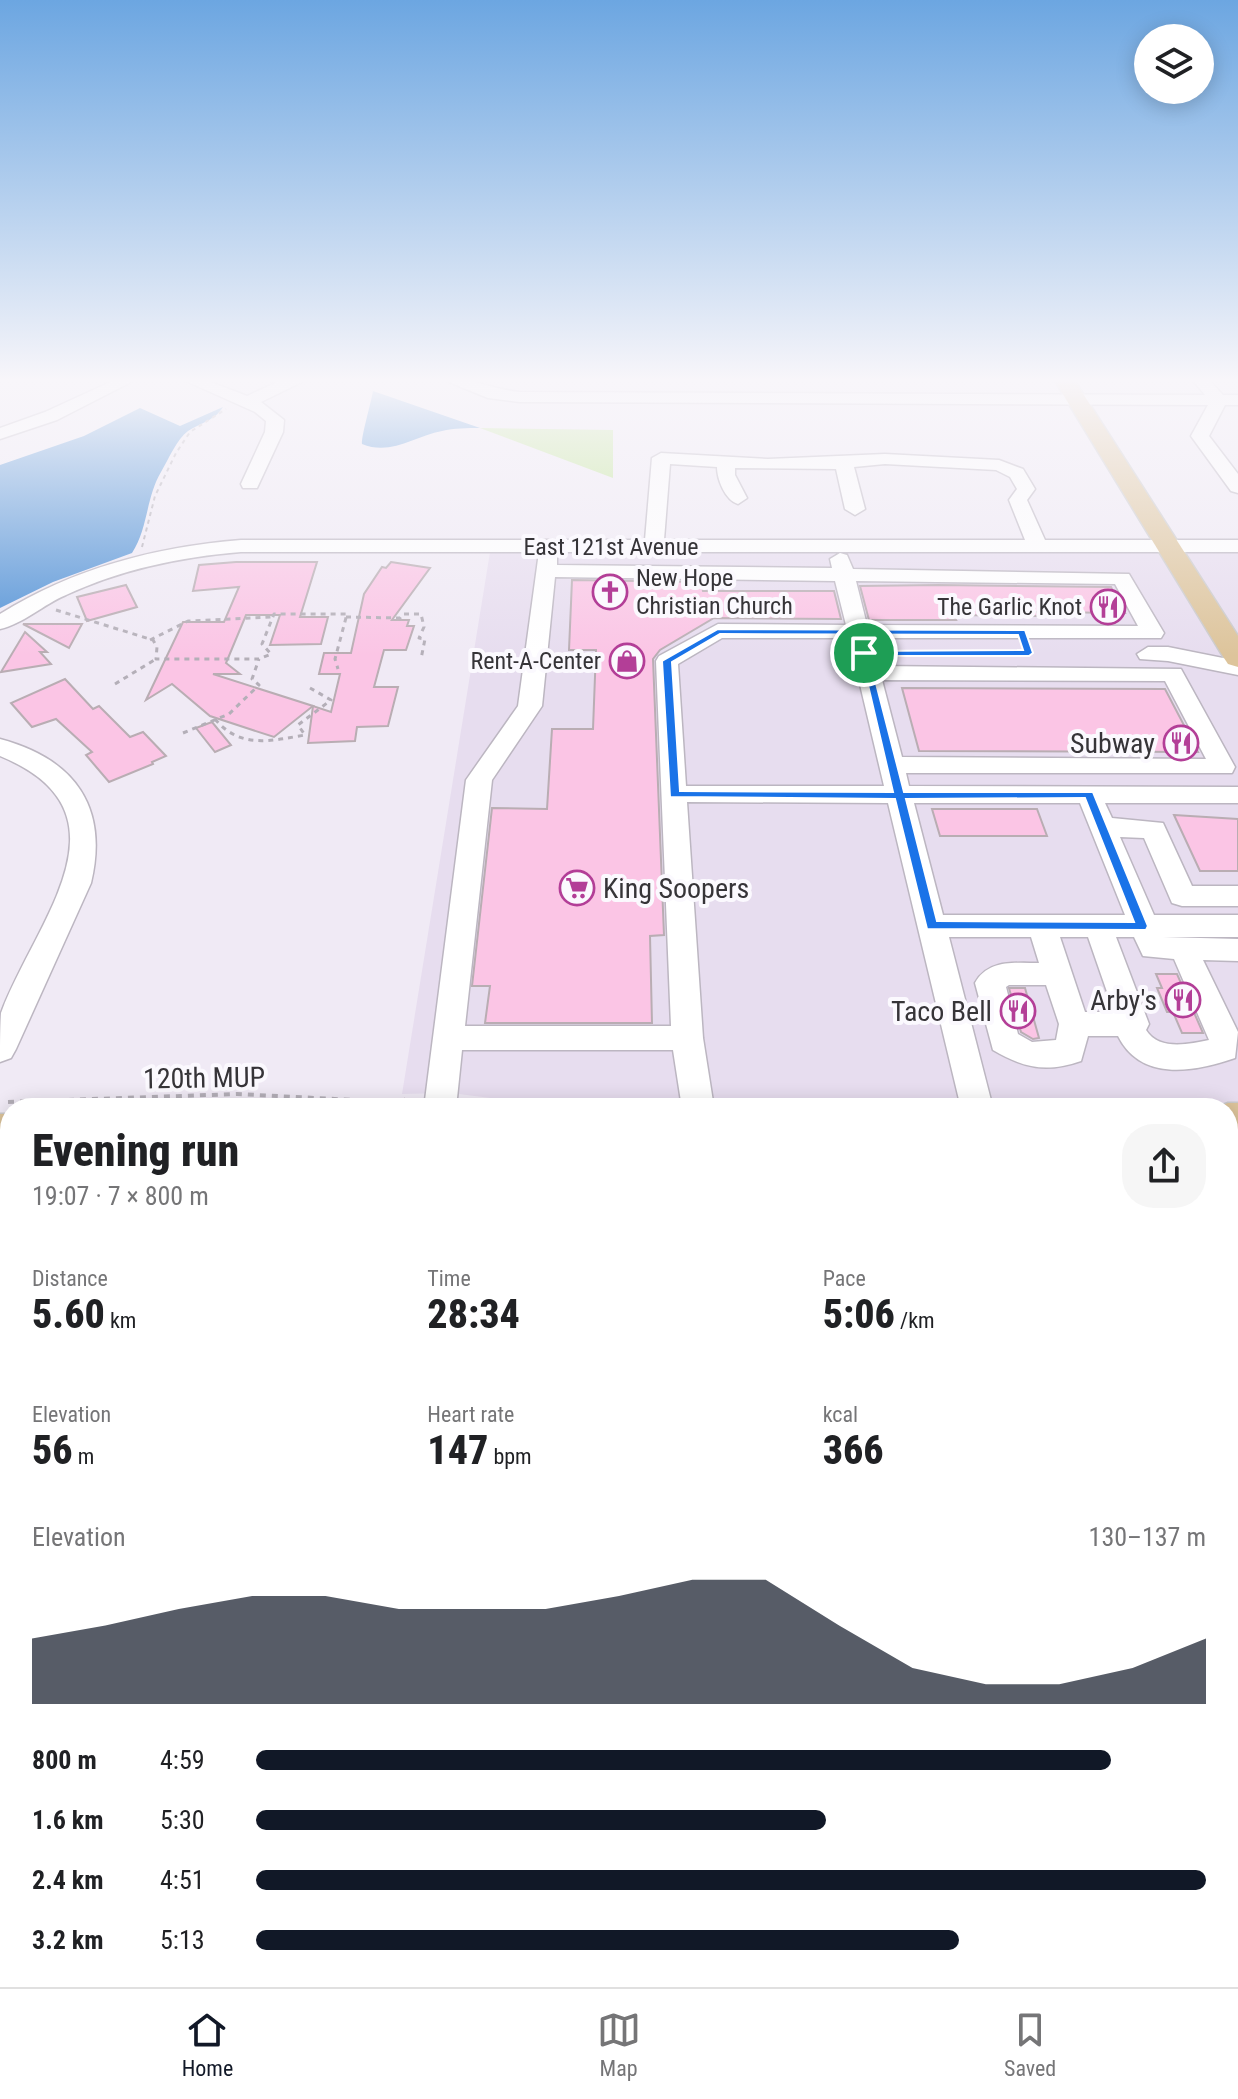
<!DOCTYPE html>
<html lang="en">
<head>
<meta charset="utf-8">
<style>
  body { margin:0; font-family:"Roboto Condensed",sans-serif; background:#f6f6f6; color:#202124; height:100vh; display:flex; flex-direction:column; font-size:30px; white-space:nowrap }
  * { box-sizing:border-box; margin:0 }
  p { font-size:26px; color:#757577 }
  .icon { flex:none; width:44px; height:44px; fill:none; stroke:currentColor; stroke-width:2; stroke-linecap:round; stroke-linejoin:round }
  .map { position:relative; flex:1; overflow:hidden }
  .panel { position:absolute; left:0px; top:1098px; width:1238px; height:890px; display:flex; flex-direction:column; background:#fff; border-radius:32px 32px 0 0; box-shadow:0 4px 20px #0003 }
  .panel>* { flex:none }
  .fabs { position:absolute; left:1134px; top:24px; display:grid; gap:16px }
  .fabs a { display:grid; place-items:center; width:80px; height:80px; border-radius:50%; background:#fff; box-shadow:0 4px 20px #0003; font-size:40px }
  .pin { position:absolute; display:grid; place-items:center; width:68px; height:68px; color:#fff; margin:-34px; border:4px solid #fff; border-radius:50%; box-shadow:0 2px 8px #0007 }
  .round { display:grid; place-items:center; flex:none; width:84px; height:84px; border-radius:32px; background:#f6f6f6 }
  .headline { display:flex; align-items:center; justify-content:space-between; height:136px; padding:0 32px }
  h1 { font-size:44px; font-weight:800; line-height:60px }
  .stats { display:grid; grid-template-columns:repeat(3,1fr); gap:12px; height:136px; padding:8px 32px }
  .stats div { display:grid; align-content:center }
  .stats b { font-size:40px; font-weight:800 }
  .stats small { font-size:22px; font-weight:400 }
  .stats p { font-size:22px }
  .chart { height:224px; padding:16px 32px }
  .chart p { display:flex; justify-content:space-between }
  .chart svg { width:100%; height:144px; margin-top:8px; fill:#111827; opacity:.7 }
  ul { padding:0 32px; list-style:none; font-size:26px }
  li { display:grid; grid-template-columns:128px 96px 1fr; align-items:center; height:60px }
  li i { height:20px; border-radius:10px; background:#111827 }
  .tab-bar { display:flex; justify-content:space-around; align-items:center; height:112px; border-top:2px solid #e0e0e0; background:#fff; font-size:22px; color:#757577 }
  .tab-bar a { display:grid; justify-items:center; gap:4px }
  .tab-bar .current { color:#111827 }
  .map>svg:first-child { display:block }
</style>
</head>
<body>
<div class="map">
<svg width="1238" height="1987" viewBox="0 0 1238 1987">
  <rect width="100%" height="100%" fill="#f0eaf5"/>
  <g fill="#e7ddef">
    <path d="M491 546H1238V1120L1228 1108H568L451 1093 402 1094Z"/>
    <path d="M1228 1193H1238V1987H471L472 1978H1228Z"/>
  </g>
  <path fill="#bfe592" d="M480 428 613 430V478Z"/>
  <g fill="#5292d6">
    <path d="M373 391 480 428C467 428 454 428 442 431 415 436 391 456 362 444 361 437 371 403 373 391Z"/>
    <path d="M223 407C214 421 202 422 188 431 177 439 168 460 161 472 146 497 148 529 132 553L53 582 0 608V465L84 436 140 408 180 426Z"/>
  </g>
  <g fill="#fbc5e5" stroke="#b9adb3" stroke-width="2">
    <path d="M236 562H317L300 617H328L321 644 270 645 280 615H246L226 663 240 674H213L313 706 274 737 210 716 172 684 146 700 183 622H224L239 587 193 591 199 565Z"/>
    <path d="M391 562 430 568 392 620H409L407 626H414L406 650H384L374 687H398L388 726 357 727 355 741 308 743 313 706 331 712 340 674H319L324 653H351L364 594 382 567 386 568Z"/>
    <path d="M572 580 701 582 703 591H834L841 619 714 618 660 650 653 659 664 935 650 936 652 1023H485L490 986H472L492 808 547 809 552 729H593L596 650H569Z"/>
    <path d="M126 585 137 607 87 621 77 597Z"/>
    <path d="M938 585 1111 587 1125 613 1037 612 1038 616 953 615 956 620H869L860 586Z"/>
    <path d="M23 624H82L69 648Z"/>
    <path d="M25 632 47 652H40L51 664 1 672Z"/>
    <path d="M65 679 93 709 99 706 130 737 143 732 166 756 152 762 153 764 109 782 86 755 92 752 56 719 32 727 11 703Z"/>
    <path d="M902 688 1165 689 1198 752 919 751Z"/>
    <path d="M212 722 231 745 215 752 196 728Z"/>
    <path d="M932 809H1037L1047 836H940Z"/>
    <path d="M1174 815 1238 819V871H1200Z"/>
    <path d="M1156 974H1177L1203 1033H1182L1173 1012H1167L1157 988H1162Z"/>
    <path d="M1009 988H1025L1039 1038 1033 1039 1021 1032Z"/>
  </g>
  <g fill="none" stroke-linecap="round" stroke-linejoin="round">
    <g stroke="#bcb6c1" stroke-width="3">
      <g id="minor">
        <path d="M119 378H139L57 420 0 439V428L45 412Z"/>
        <path d="M179 378H200L247 396 286 378H306L304 381 261 402 284 420 283 432 257 488H243L241 484 265 432 266 421 255 412Z"/>
        <path d="M439 378C466 376 491 389 519 392L1205 395 1191 378H1207L1223 395H1238V405H1225L1209 436 1238 474V493L1231 491 1191 436 1208 405 519 402 488 398Z"/>
        <path d="M661 453 768 459 885 454 999 460 1023 469 1035 489 1027 500 1045 540H1238V552H557V565L832 568 830 559 840 553 847 555 853 569 1129 574 1164 633 1161 638H871L878 666 1181 669 1235 767 1232 773H906L909 786 1238 787V803H1105L1112 818 1163 823 1192 886H1238V906H1182L1172 903 1144 838 1120 837 1154 915H1238V937H1163L1238 939V961L1203 960 1238 1032 1235 1058C1194 1072 1141 1082 1118 1036H1088L1081 1061C1046 1073 1024 1068 993 1050L975 983C988 959 1015 963 1039 963L1031 937H949L993 1108H961L888 803 687 802 703 1038 714 1108H682L673 1050H462L456 1108H424L466 780 518 706 539 552H241C180 557 122 569 66 595 44 604 23 624 0 629V614C74 568 155 547 241 540H645L652 458ZM670 464 717 467C717 479 725 500 738 504L747 498 735 475V468L836 469 845 509 855 515 865 509 854 467 885 464 996 470 1010 477 1017 489 1009 500 1025 540H664ZM555 577 835 581 846 625 718 624 659 656 656 661 671 1026H465L492 780 542 706ZM856 581 1115 584 1138 626 867 625ZM722 638H849L884 786H686L678 664ZM882 680 1165 681 1206 759 902 757ZM914 803H1080L1125 915H943ZM1060 937H1088L1114 1012H1085ZM1116 937H1134L1143 956 1174 959 1209 1040C1189 1044 1159 1051 1146 1030L1149 1024ZM1009 985H1046L1059 1024 1056 1040 1032 1042 1018 1034 1006 987Z"/>
        <path d="M1148 647H1168L1238 661V675L1168 661 1140 659 1137 654Z"/>
        <path d="M0 739C75 759 109 807 91 883L16 1049 11 1058 0 1062C0 1047 0 1027 1 1013 34 923 139 813 0 756Z"/>
        <path d="M1228 1258 1238 1262V1319L1228 1315Z"/>
        <rect x="1228" y="1355" width="10" height="38"/>
        <path d="M10 1415V1481L0 1485V1419Z"/>
        <rect x="1228" y="1710" width="10" height="46"/>
        <path d="M101 1978H153L150 1987H98Z"/>
        <path d="M406 1978H458L457 1987H405Z"/>
        <rect x="526" y="1978" width="52" height="9"/>
        <rect x="622" y="1978" width="52" height="9"/>
      </g>
    </g>
    <g stroke="#cbcacb" stroke-width="3">
      <g id="major">
        <path d="M1053 378H1073L1238 636V667L1228 664 1224 658Z"/>
        <path d="M1228 1103H1238V1139H1228V1108H1215Z"/>
        <rect x="0" y="1114" width="10" height="36"/>
        <rect x="1228" y="1148" width="10" height="38"/>
        <path d="M10 1159V1197L0 1198V1160Z"/>
      </g>
    </g>
    <path stroke="#b4afb8" stroke-width="2" stroke-dasharray="4 4" stroke-linecap="butt" d="M142 547 155 496 176 453 190 432 226 409"/>
    <g stroke="#b4afb8" stroke-width="3" stroke-dasharray="5 5" stroke-linecap="butt">
      <path d="M56 610 153 640 157 647 156 659H259L271 654 262 644 274 614H347L335 659 338 669"/>
      <path d="M346 617 400 618 403 614H421L424 627 419 638 425 639 421 659"/>
      <path d="M150 640 188 621 271 617"/>
      <path d="M115 684 156 659"/>
      <path d="M215 719C240 749 270 741 305 735L298 725 331 700 310 688"/>
      <path d="M183 733 229 714 259 685 252 679 259 659"/>
    </g>
    <path stroke="#b4afb8" stroke-width="4" stroke-dasharray="6 6" stroke-linecap="butt" d="M8 1102 237 1094 394 1102 403 1099 407 1102"/>
    <use href="#minor" fill="#fff" fill-rule="evenodd"/>
    <use href="#major" fill="#ddc49b" fill-rule="evenodd"/>
  </g>
  <linearGradient id="sky" x2="0" y2="1"><stop stop-color="#6ca6e1"/><stop offset="0.58" stop-color="#f8f6fa"/><stop offset="1" stop-color="#f8f6fa" stop-opacity="0"/></linearGradient>
  <rect width="1238" height="656" fill="url(#sky)"/>
  <path fill="#1a73e8" stroke="#fff" stroke-width="2" fill-rule="evenodd" d="M718 629 1025 630 1033 653 1029 656H869L904 792H1093L1148 926 1146 930 927 929 895 799 670 797 662 661ZM720 634 1018 635 1023 650 860 651 893 792 680 791 672 662ZM1085 798 1134 922 937 921 906 799Z"/>
  <defs>
    <g id="church-ring" transform="scale(1.8)"><circle r="9.5" fill="#fbf9fe" stroke="#b33e97" stroke-width="1.5"/><path d="M-1.2-6h2.4v3.5h3.3v2.4h-3.3V6h-2.4V-.1h-3.3v-2.4h3.3Z" fill="#b33e97"/></g>
    <g id="restaurant-ring" transform="scale(1.8)"><circle r="9.5" fill="#fbf9fe" stroke="#b33e97" stroke-width="1.5"/><path d="M-5-6h1v4h1v-4h1v4h1v-4h1v5L-1.5 .5V6h-2V.5L-5-1ZM5-6V6H3V1.5H1.5Q1.5-4 5-6Z" fill="#b33e97"/></g>
    <g id="shop-ring" transform="scale(1.8)"><circle r="9.5" fill="#fbf9fe" stroke="#b33e97" stroke-width="1.5"/><path d="M-5-2.5h2.3a2.7 3.5 0 0 1 5.4 0H5L5.5 6h-11ZM-1.5-2.5h3a1.5 2.3 0 0 0-3 0Z" fill="#b33e97"/></g>
    <g id="supermarket-ring" transform="scale(1.8)"><circle r="9.5" fill="#fbf9fe" stroke="#b33e97" stroke-width="1.5"/><path d="M-6-5.5h2.5l.6 2H6L4.5 2H-2.5L-4.4-4H-6ZM-1.5 3.2a1.3 1.3 0 1 0 .1 0ZM3 3.2a1.3 1.3 0 1 0 .1 0Z" fill="#b33e97"/></g>
  </defs>
  <g fill-rule="evenodd">
    <use href="#church-ring" x="610" y="592"/>
    <use href="#restaurant-ring" x="1108" y="607"/>
    <use href="#shop-ring" x="627" y="661"/>
    <use href="#restaurant-ring" x="1181" y="743"/>
    <use href="#supermarket-ring" x="577" y="888"/>
    <use href="#restaurant-ring" x="1183" y="1000"/>
    <use href="#restaurant-ring" x="1018" y="1011"/>
  </g>
  <g text-anchor="middle" dominant-baseline="central" stroke-width="8" stroke-linejoin="round" paint-order="stroke">
    <g font-size="24" fill="#363438" stroke="#fbf9fe">
      <text x="611" y="547">East 121st Avenue</text>
    </g>
    <g font-size="24" fill="#363438" stroke="#fbf9fe" text-anchor="end">
      <text x="636" y="578" text-anchor="start">New Hope<tspan x="636" dy="28">Christian Church</tspan></text>
      <text x="1082" y="607">The Garlic Knot</text>
      <text x="601" y="661">Rent-A-Center</text>
    </g>
    <g font-size="28" fill="#363438" stroke="#fbf9fe" text-anchor="end">
      <text x="1155" y="743">Subway</text>
      <text x="603" y="888" text-anchor="start">King Soopers</text>
      <text x="1157" y="1000">Arby's</text>
      <text x="992" y="1011">Taco Bell</text>
    </g>
    <g font-size="28" fill="#363438" stroke="#fbf9fe">
      <text transform="translate(204 1078) rotate(-1)">120th MUP</text>
    </g>
  </g>
</svg>
<div class="fabs">
<a><svg class="icon" aria-label="layers" viewBox="0 0 24 24"><path d="M12 4l9 5-9 5-9-5zM3 14l9 5 9-5"/></svg></a>
</div>
<div class="pin" style="left:864px;top:653px;background:#1e9e55"><svg class="icon" aria-label="arrive" viewBox="0 0 24 24"><path d="M6 21V4h12l-3 4 3 4H6"/></svg></div>
<section class="panel">
<div class="headline"><div><h1>Evening run</h1><p>19:07 · 7 × 800 m</p></div><a class="round"><svg class="icon" aria-label="share" viewBox="0 0 24 24"><path d="M12 15V3M7 8l5-5 5 5M5 13v7h14v-7"/></svg></a></div>
<div class="stats">
<div><p>Distance</p><b>5.60<small> km</small></b></div>
<div><p>Time</p><b>28:34</b></div>
<div><p>Pace</p><b>5:06<small> /km</small></b></div>
</div>
<div class="stats">
<div><p>Elevation</p><b>56<small> m</small></b></div>
<div><p>Heart rate</p><b>147<small> bpm</small></b></div>
<div><p>kcal</p><b>366</b></div>
</div>
<div class="chart"><p><span>Elevation</span>130–137 m</p>
<svg viewBox="0 0 160 44" preserveAspectRatio="none"><path d="M0 44V24L10 20L20 15L30 11L40 11L50 15L60 15L70 15L80 11L90 6L100 6L110 20L120 33L130 38L140 38L150 33L160 24V44z"/></svg>
</div>
<ul>
<li><b>800 m</b>4:59<i style="width:90%"></i></li>
<li><b>1.6 km</b>5:30<i style="width:60%"></i></li>
<li><b>2.4 km</b>4:51<i style="width:100%"></i></li>
<li><b>3.2 km</b>5:13<i style="width:74%"></i></li>
</ul>
</section>
</div>
<nav class="tab-bar">
<a class="current"><svg class="icon" aria-label="home" viewBox="0 0 24 24"><path d="M3 11l9-7 9 7M6 9v11h12V9"/></svg>Home</a>
<a><svg class="icon" aria-label="map" viewBox="0 0 24 24"><path d="M3 6l6-2 6 2 6-2v14l-6 2-6-2-6 2zM9 4v14M15 6v14"/></svg>Map</a>
<a><svg class="icon" aria-label="saved" viewBox="0 0 24 24"><path d="M7 4h10v16l-5-4-5 4z"/></svg>Saved</a>
</nav>
</body>
</html>
